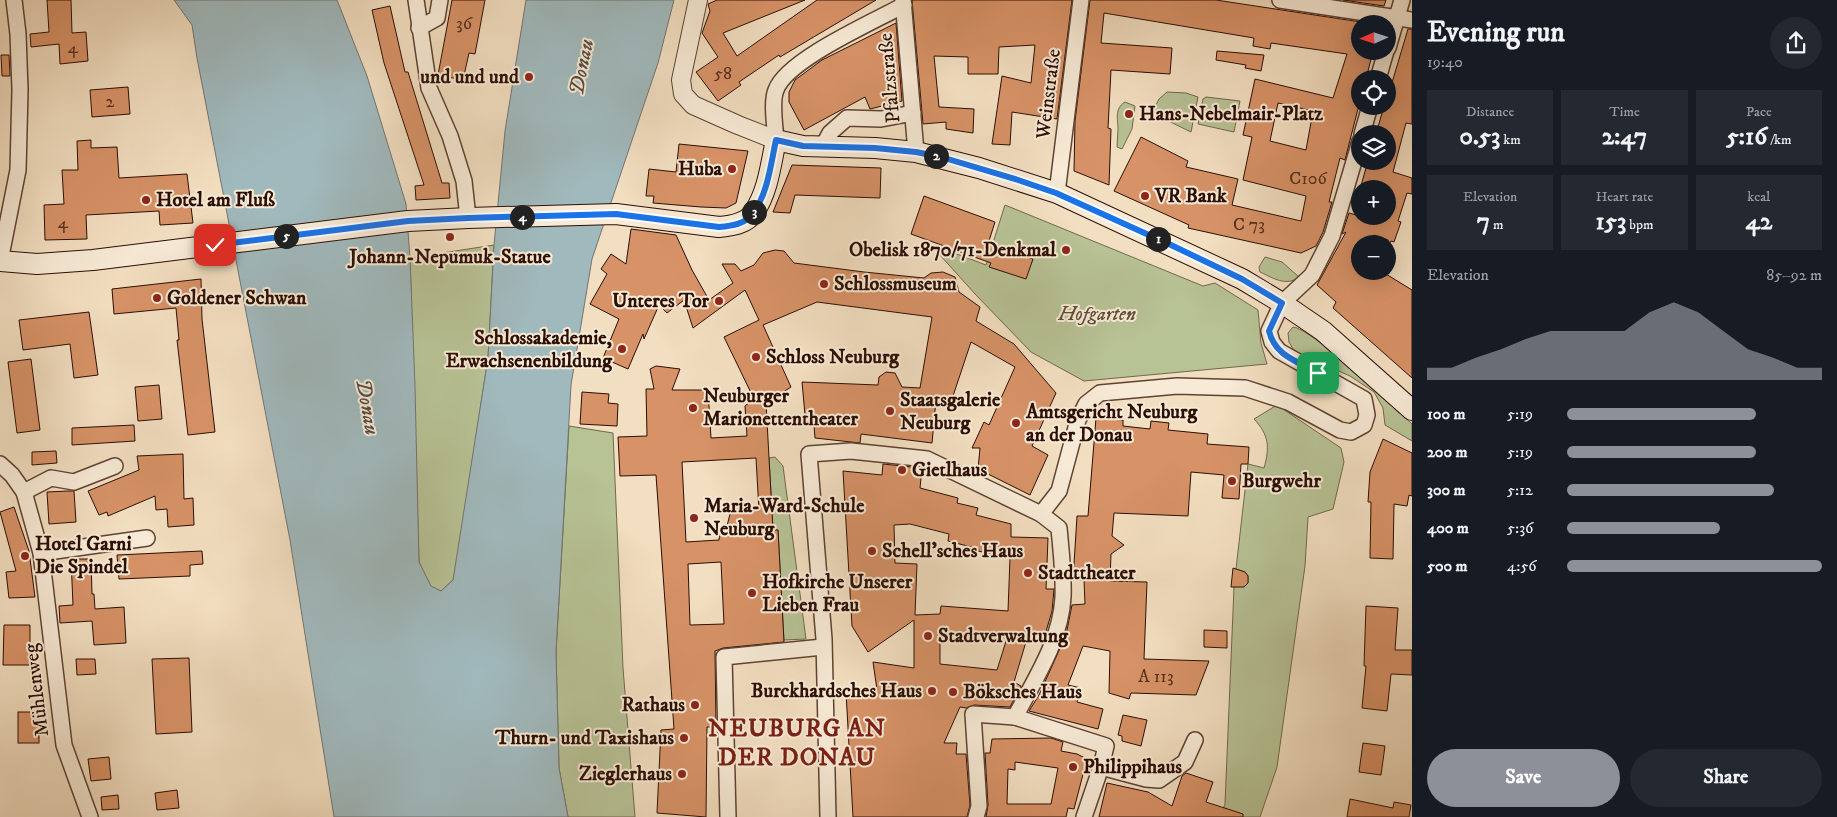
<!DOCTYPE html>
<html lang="en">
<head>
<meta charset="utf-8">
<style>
  body { margin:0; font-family:"IM FELL DW Pica",serif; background:#242831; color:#f1f3f6; height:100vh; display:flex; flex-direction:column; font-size:19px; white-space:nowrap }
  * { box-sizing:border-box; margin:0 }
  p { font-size:16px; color:#9ea1a6 }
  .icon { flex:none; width:28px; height:28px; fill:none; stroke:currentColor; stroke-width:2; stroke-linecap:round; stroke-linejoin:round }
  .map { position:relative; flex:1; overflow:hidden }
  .drawer { display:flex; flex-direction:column; background:#171b24; width:425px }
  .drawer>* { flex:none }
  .needle { width:32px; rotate:267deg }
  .buttons { position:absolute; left:1351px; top:15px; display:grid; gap:10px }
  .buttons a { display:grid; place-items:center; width:45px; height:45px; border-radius:50%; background:#171b24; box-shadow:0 5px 20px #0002; font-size:25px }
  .pin { position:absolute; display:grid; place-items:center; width:42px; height:42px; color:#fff; margin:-21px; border-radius:10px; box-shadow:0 2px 8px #0006 }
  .km { position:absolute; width:25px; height:25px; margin:-12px; border-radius:50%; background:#222; color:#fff; font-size:14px; line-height:25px; text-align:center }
  .round { display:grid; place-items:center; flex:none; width:52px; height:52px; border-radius:26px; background:#242831 }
  .headline { display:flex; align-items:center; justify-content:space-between; height:85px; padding:0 15px }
  h1 { font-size:28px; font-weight:700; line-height:38px }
  .stats { display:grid; grid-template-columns:repeat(3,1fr); gap:8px; height:85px; padding:5px 15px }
  .stats div { display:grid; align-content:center; border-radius:0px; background:#242831; text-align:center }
  .stats b { font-size:25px; font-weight:700 }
  .stats small { font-size:14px; font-weight:400 }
  .stats p { font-size:14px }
  .chart { height:140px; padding:10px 15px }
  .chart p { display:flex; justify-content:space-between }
  .chart svg { width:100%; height:90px; margin-top:5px; fill:#8c9099; opacity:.7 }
  .primary-button { display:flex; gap:10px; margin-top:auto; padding:10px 15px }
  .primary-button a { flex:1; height:58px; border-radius:30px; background:#8c9099; color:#fff; font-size:20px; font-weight:700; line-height:58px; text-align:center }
  .primary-button a+a { background:#242831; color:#f1f3f6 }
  ul { padding:0 15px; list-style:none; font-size:16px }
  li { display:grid; grid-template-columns:80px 60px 1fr; align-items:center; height:38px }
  li i { height:12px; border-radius:6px; background:#8c9099 }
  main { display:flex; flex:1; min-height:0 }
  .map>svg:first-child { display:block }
</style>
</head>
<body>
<main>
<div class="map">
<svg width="1412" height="817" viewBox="0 0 1412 817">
  <rect width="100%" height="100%" fill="#f2dec0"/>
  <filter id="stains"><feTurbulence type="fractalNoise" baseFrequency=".004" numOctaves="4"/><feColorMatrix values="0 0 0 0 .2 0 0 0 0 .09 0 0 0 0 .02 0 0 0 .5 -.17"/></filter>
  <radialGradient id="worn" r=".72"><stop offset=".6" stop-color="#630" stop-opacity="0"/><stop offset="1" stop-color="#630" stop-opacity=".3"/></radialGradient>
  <g fill="#b7c295" stroke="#72684c">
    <path d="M1167 92 1186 93 1198 97 1191 132 1152 113 1159 99Z"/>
    <path d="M1206 97 1240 101 1234 132 1198 124 1203 99Z"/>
    <path d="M1125 102 1135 106 1132 129 1122 149 1117 147C1117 141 1118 135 1118 129 1118 119 1114 109 1125 102Z"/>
    <path d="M1005 205 1203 286 1215 283 1258 310 1261 343 1267 364 1084 381 1031 352 976 295 930 244 986 265Z"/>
    <path d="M494 245 488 358 457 562 453 580 441 591 431 587 419 562 410 258Z"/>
    <path d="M1265 257 1282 262 1299 277C1286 287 1273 278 1260 272L1259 267Z"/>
    <path d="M1293 327C1313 329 1393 407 1412 424V441L1385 425 1383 408 1374 392 1350 376 1302 355 1293 349 1289 342 1288 333Z"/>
    <path d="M1277 405 1341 448 1344 462 1333 509 1308 517 1305 566 1277 767 1260 817H1220L1225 804 1234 587 1248 583V576L1245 572 1236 569 1248 464 1264 468C1270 447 1269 435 1254 419Z"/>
    <path d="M569 426 613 433 623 668 635 817H568L559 768 556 652Z"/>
    <path d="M775 457 783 466 806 639 784 640 778 530H773L769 458Z"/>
  </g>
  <path fill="#a0b9bd" stroke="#727573" d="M174 0H337L367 76 406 204 410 258 415 386 419 562 431 586 441 591 453 580 488 358 494 245 505 131 526 0H674L658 63 592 259 571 385 556 652 559 768 568 817H334L290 540 197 58 192 25Z"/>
  <g fill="#d79267" stroke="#2c0e03" fill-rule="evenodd">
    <path d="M47 0H71L72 33 86 32 88 61 60 64 59 44 31 47 30 34 49 32Z"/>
    <path d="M452 0H485L475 54 469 53 463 80 438 75Z"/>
    <path d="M717 0H805L723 33 737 56 817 0H876L780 57 779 55 739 82 741 85 718 101 696 72 718 57 702 33 710 11 708 4Z"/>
    <path d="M912 0H1072L1057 119 1012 112 1010 145 992 144 1002 76 1031 83 1035 45 999 47 998 74H968V57L934 56 939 107 974 109 973 133 946 129V122L923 124Z"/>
    <path d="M1090 0H1216L1374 24H1360V51H1373L1366 79H1360V101L1348 148 1345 160 1340 158 1329 202H1332L1323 232 1316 246 1301 253 1188 228 1189 225 1114 191 1141 137 1188 161 1186 167 1238 179 1232 205 1301 221 1306 196 1243 180 1252 137 1243 135 1255 79 1333 98 1347 54 1271 43 1270 49 1253 46 1254 38 1104 13 1101 43 1172 48 1170 74 1111 70 1108 128 1111 129 1109 185 1074 171 1075 121ZM1278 103 1313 111 1306 150 1270 141Z"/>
    <path d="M1343 0H1386L1384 6Z"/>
    <path d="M390 6 405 72H408L442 183H449L450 198 416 200 415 186 424 185 384 63 372 10Z"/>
    <path d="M896 23 902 101 870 109 865 97 804 130 789 102V92L795 80 822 60Z"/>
    <path d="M1408 29H1412V124L1406 123 1393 172 1412 178V194L1407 193 1398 221 1401 222 1394 242 1391 241 1389 244H1388V240L1374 235 1371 244H1360V271H1381L1412 290V378L1333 308 1336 302 1317 285 1346 232 1342 234 1349 213 1360 216H1388V189H1360L1368 161H1388V134H1376L1384 106H1388V96Z"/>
    <path d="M1217 51 1264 55 1261 71 1245 68 1246 65 1216 60Z"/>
    <path d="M1 55H9L10 76H2Z"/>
    <path d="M128 87 130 114 92 117 90 90Z"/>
    <path d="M91 140V148L117 147 119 178 187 174 193 223 160 225 159 211 86 215 87 239 45 240 44 205 64 204 62 170H78L77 141Z"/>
    <path d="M679 144 748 151 736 203 726 208 701 207 653 203 654 196H646L649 169 676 172Z"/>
    <path d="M792 165 881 168 880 198 795 195 790 213 773 212Z"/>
    <path d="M924 196 995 222 988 244 1033 259 1026 279 989 267 991 263 911 234Z"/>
    <path d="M631 229 676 235 692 270 709 300 733 283 722 264H735L741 271 754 265 763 253 775 250 784 251 794 263 864 272 924 278 931 273 943 272 955 277 959 292 980 307 976 321 1014 344 1056 393 1032 446 1048 455 1030 495 978 469 980 448H972L984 422 989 425 1015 367 971 342 951 402 936 400 932 443 861 434 860 443 815 438 814 426H806L802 382 878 385 879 377 886 372 895 373 902 387 920 388 932 317 817 302 763 325 791 387 766 403 773 530H778L784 642 723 648 715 651 716 727H707L706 817 657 813 661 730 674 729 656 475 620 476 618 437 647 436 646 389H654L650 369 656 366 680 369 672 390H708L711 438 747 436 745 406 754 399 724 337 759 320 745 290 693 328 684 300 667 313 659 305 644 339 643 334 628 369 603 358 619 319 590 304 607 274 601 269 611 254 626 264ZM756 458 759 511 746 508 738 509 730 514 726 530H720L719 540 686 542 682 462ZM721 562 724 624 690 625 688 564Z"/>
    <path d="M201 279 202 319 215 432 188 435 177 340H179L176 308 114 314 112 289Z"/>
    <path d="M89 312 98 375 74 378 70 344 23 350 19 320Z"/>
    <path d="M31 359 40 430 17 433 8 362Z"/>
    <path d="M159 385 162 419 138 421 135 387Z"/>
    <path d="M582 392 609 394 608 403 618 404 617 426 580 424Z"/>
    <path d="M1096 418 1123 420V426L1150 429 1151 421 1169 423 1168 430 1208 434 1207 444 1249 447 1248 464H1241L1239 499 1222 498 1224 475 1191 472 1188 516 1114 513 1112 536 1124 545 1111 554 1110 581 1147 582 1144 659 1209 661 1196 695 1131 693 1129 699 1109 693 1110 651 1083 646 1068 685 1081 688 1077 702 1103 709 1098 729 1029 711 1039 695 1066 635 1072 605 1085 604 1084 580H1073L1077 516H1088Z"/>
    <path d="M134 425 135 441 72 445V428Z"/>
    <path d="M1383 439 1412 453V496L1409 495 1407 506 1394 504 1393 559 1370 558 1371 502H1368L1370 472Z"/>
    <path d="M56 451 57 463 32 465V452Z"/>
    <path d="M183 454 184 499 193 498 194 525 168 527 167 509 156 510 155 496 108 516 107 512 99 515 88 491 139 470 137 456Z"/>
    <path d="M883 464 922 468 920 488 958 498 957 503 978 508 976 515 1011 524V537L1048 538 1046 589H1054L1052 611 1045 635H1028L1014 682 1021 686 1010 707 974 705 966 708 960 707 944 743H957L956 754H966L970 805 967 817H853L846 692 877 690 873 662 914 668V620L868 652 852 626 843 471 882 475ZM910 524 949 534 948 541 979 549 978 551 1010 558 1008 611 941 606 940 614 915 615 917 564 895 563 894 525ZM940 631 1007 638 997 670 940 664Z"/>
    <path d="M68 491H74L76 522 49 524 47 492Z"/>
    <path d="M14 507 29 551 35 597 9 598 6 572 16 571 0 512Z"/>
    <path d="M202 551 203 564 190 565V576L119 579 117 555Z"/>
    <path d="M71 559H91L92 594H94L95 609 124 607 126 643 94 645 92 621 60 623 59 606 73 605Z"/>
    <path d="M1233 568 1245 572 1248 576V583L1244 587H1231Z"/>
    <path d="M1366 606 1398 608 1395 650H1412V675L1391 674 1387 711 1362 708 1366 666H1364Z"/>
    <path d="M4 625H30V665H3Z"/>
    <path d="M1204 630 1227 631V648L1204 647Z"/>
    <path d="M189 658 192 732 156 734 152 659Z"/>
    <path d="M76 659H95L96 674 77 675Z"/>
    <rect x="18" y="712" width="21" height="31"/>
    <path d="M1123 715 1147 720 1141 746 1122 741V736L1118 735Z"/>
    <path d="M1051 738 1063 742 1061 751 1077 754 1087 759 1074 809 1068 808 1066 817H986L988 805 985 753H990L992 739ZM1015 762 1058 768 1051 804H1007L1008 769 1015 770Z"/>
    <path d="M1363 743 1385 746 1381 775 1359 772Z"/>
    <path d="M109 757 111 779 91 781 88 759Z"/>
    <path d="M1186 773 1213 782 1206 802 1243 814V817H1099L1107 783 1148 792 1172 806 1182 776Z"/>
    <path d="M177 790 179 808 157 810 155 793Z"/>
    <path d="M118 795 119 809 102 810 101 797Z"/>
    <path d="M1350 799 1393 808 1394 802 1411 805 1409 817H1347Z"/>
  </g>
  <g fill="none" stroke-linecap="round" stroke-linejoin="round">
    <g stroke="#5e4232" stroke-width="18">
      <g id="minor">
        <path d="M416 0 429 88 450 136 464 181 468 218"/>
        <path d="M903 0 916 152"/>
        <path d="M1280 0 1412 20"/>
        <path d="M419 28 437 18 440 0"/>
        <path d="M1388 48 1402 0"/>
        <path d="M1378 79 1386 51"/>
        <path d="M1362 134 1370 106"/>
        <path d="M776 140C775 127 771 101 776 90 786 60 875 21 904 5"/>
        <path d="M823 146 830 133 847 118 881 119 913 113"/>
        <path d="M1057 193 1081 0"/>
        <path d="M0 261 18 170 20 90 18 34 14 0"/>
        <path d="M0 464 12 475 24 492 41 553 64 745 90 817"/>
        <path d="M24 492 51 478 74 482 115 466"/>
        <path d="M1041 514 1059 491 1078 420 1086 404 1100 393 1177 386 1245 388 1288 402 1340 430 1351 432 1364 425 1367 415 1364 399 1279 351 1272 342 1269 331 1282 303 1312 275 1332 236 1360 141"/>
        <path d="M41 553 147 538"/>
        <path d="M728 817 724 657 823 647"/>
        <path d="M828 817 824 639 809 454 851 451 927 459 1041 514 1059 528C1061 551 1064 574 1063 597 1061 640 1035 679 1015 717"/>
        <path d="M976 817 979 806 973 714 1015 717 1106 746 1101 767 1146 779 1159 780 1185 762 1195 740"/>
        <path d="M1084 817 1101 767"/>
      </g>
    </g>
    <g stroke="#5e4232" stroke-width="20">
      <path id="tertiary" d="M698 0 681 80 683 94 693 105 738 125 776 140"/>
    </g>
    <g stroke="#2c0e03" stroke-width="22">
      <path id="secondary" d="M0 261 37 264 93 260 408 221 468 218 616 214 719 227C731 226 747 224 754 212 768 192 771 163 776 140L803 146 875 148 916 152 979 168 1057 193 1242 279 1282 303 1323 331 1412 410"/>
    </g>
    <use href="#minor" stroke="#f7ead6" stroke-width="15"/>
    <use href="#tertiary" stroke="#f7ead6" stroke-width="18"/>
    <use href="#secondary" stroke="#f7ead6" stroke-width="20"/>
  </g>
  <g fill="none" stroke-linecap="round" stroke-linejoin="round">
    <g stroke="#fff" stroke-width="10">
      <path id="route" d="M215 245 408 221 468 218 616 214 719 227C731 226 747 224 754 212 768 192 771 163 776 140L803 146 875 148 916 152 941 157 1018 180 1056 193 1171 245 1242 279 1282 303 1269 331C1275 356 1297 361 1318 373"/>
    </g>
    <use href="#route" stroke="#1a73e8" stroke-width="6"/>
  </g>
  <g fill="#8f2418" stroke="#f7ead6" stroke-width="2">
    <circle cx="529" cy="77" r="5"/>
    <circle cx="1129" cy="114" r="5"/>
    <circle cx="732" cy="169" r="5"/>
    <circle cx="1145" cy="196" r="5"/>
    <circle cx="146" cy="200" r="5"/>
    <circle cx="450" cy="237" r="5"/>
    <circle cx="1066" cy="250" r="5"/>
    <circle cx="824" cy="284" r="5"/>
    <circle cx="157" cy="298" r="5"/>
    <circle cx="719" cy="301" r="5"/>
    <circle cx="622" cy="349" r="5"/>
    <circle cx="756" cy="357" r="5"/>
    <circle cx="693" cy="408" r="5"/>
    <circle cx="890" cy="411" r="5"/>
    <circle cx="1016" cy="423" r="5"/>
    <circle cx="902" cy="470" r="5"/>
    <circle cx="1232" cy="481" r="5"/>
    <circle cx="694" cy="518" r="5"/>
    <circle cx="872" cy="551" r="5"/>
    <circle cx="25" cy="556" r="5"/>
    <circle cx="1028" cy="573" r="5"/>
    <circle cx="752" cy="593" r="5"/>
    <circle cx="928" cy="636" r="5"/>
    <circle cx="932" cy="691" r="5"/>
    <circle cx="953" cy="692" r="5"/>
    <circle cx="695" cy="705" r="5"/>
    <circle cx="684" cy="738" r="5"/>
    <circle cx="1073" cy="767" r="5"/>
    <circle cx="682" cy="774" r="5"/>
  </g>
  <g text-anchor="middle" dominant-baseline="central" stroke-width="4" stroke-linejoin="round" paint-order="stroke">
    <g font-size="18" fill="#572f1c">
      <text x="464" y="24">36</text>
      <text x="73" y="48">4</text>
      <text x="723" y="74">58</text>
      <text x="110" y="102">2</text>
      <text x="1308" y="179">C106</text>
      <text x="63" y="223">4</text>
      <text x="1249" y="225">C 73</text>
      <text x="1156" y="677">A 113</text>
    </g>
    <g font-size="20" font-weight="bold" fill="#2c0e03" stroke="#f7ead6" text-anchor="start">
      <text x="519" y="77" text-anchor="end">und und und</text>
      <text x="1139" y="114">Hans-Nebelmair-Platz</text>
      <text x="722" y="169" text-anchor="end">Huba</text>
      <text x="1155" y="196">VR Bank</text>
      <text x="156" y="200">Hotel am Fluß</text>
      <text x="1056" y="250" text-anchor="end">Obelisk 1870/71-Denkmal</text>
      <text x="450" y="257" text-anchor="middle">Johann-Nepumuk-Statue</text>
      <text x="834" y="284">Schlossmuseum</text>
      <text x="167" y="298">Goldener Schwan</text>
      <text x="709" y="301" text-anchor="end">Unteres Tor</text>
      <text x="612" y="338" text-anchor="end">Schlossakademie,<tspan x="612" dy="23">Erwachsenenbildung</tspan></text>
      <text x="766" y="357">Schloss Neuburg</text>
      <text x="703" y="396">Neuburger<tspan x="703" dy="23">Marionettentheater</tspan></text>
      <text x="900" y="400">Staatsgalerie<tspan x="900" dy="23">Neuburg</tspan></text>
      <text x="1026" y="412">Amtsgericht Neuburg<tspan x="1026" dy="23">an der Donau</tspan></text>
      <text x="912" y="470">Gietlhaus</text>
      <text x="1242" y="481">Burgwehr</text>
      <text x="704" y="506">Maria-Ward-Schule<tspan x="704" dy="23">Neuburg</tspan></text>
      <text x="35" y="544">Hotel Garni<tspan x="35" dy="23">Die Spindel</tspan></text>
      <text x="882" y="551">Schell'sches Haus</text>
      <text x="1038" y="573">Stadttheater</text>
      <text x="762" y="582">Hofkirche Unserer<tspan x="762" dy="23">Lieben Frau</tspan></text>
      <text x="938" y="636">Stadtverwaltung</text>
      <text x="922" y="691" text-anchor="end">Burckhardsches Haus</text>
      <text x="963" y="692">Böksches Haus</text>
      <text x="685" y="705" text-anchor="end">Rathaus</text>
      <text x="674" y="738" text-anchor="end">Thurn- und Taxishaus</text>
      <text x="1083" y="767">Philippihaus</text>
      <text x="672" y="774" text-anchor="end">Zieglerhaus</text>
    </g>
    <g font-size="20" fill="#2c0e03" stroke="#f7ead6">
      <text transform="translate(890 78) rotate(-95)">Pfalzstraße</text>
      <text transform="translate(1049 94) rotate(-83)">Weinstraße</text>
      <text transform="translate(37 690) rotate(-97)">Mühlenweg</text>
    </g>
    <g font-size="20" font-style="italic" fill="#5d4d36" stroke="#f7ead6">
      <text x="1097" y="314">Hofgarten</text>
    </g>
    <g font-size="21" font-style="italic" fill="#554a44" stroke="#f7ead6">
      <text transform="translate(582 67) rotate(-79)">Donau</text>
      <text transform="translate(367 407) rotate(80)">Donau</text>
    </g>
    <g font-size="25" font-weight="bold" letter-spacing="1" fill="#7a1f14" stroke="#f7ead6">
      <text x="797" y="728">NEUBURG AN<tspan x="797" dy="29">DER DONAU</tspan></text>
    </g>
  </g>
  <rect width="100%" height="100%" filter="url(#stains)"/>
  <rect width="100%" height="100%" fill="url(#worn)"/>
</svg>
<div class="buttons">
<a><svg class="needle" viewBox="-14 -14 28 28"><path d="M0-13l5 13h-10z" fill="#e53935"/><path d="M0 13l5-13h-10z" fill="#9ea1a6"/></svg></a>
<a><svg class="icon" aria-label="locate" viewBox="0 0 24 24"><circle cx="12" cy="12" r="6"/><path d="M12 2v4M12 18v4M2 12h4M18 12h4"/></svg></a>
<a><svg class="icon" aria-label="layers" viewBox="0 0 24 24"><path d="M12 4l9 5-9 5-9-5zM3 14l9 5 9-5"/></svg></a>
<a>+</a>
<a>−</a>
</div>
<div class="pin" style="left:1318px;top:373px;background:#1e9e55"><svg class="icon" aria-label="arrive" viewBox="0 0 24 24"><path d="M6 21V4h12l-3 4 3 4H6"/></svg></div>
<div class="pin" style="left:215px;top:245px;background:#d93025"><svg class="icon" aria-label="check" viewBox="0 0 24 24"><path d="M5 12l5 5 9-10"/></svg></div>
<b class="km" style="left:1158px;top:239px">1</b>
<b class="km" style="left:936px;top:156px">2</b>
<b class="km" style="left:754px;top:212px">3</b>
<b class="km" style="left:522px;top:217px">4</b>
<b class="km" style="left:286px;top:236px">5</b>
</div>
<section class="drawer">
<div class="headline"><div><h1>Evening run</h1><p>19:40</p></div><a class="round"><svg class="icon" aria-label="share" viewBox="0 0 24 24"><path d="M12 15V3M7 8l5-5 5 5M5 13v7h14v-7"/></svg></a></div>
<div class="stats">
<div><p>Distance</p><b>0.53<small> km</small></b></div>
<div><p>Time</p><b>2:47</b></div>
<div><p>Pace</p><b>5:16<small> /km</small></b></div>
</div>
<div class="stats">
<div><p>Elevation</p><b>7<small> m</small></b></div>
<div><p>Heart rate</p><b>153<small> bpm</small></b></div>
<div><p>kcal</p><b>42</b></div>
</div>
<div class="chart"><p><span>Elevation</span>85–92 m</p>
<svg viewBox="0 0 160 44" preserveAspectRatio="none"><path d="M0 44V38L10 38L20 33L30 29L40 24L50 20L60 20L70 20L80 20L90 11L100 6L110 11L120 20L130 29L140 33L150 38L160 38V44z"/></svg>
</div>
<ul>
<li><b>100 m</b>5:19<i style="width:74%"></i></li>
<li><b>200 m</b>5:19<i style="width:74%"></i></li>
<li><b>300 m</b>5:12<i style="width:81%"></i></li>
<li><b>400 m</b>5:36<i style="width:60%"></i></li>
<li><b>500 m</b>4:56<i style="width:100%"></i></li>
</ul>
<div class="primary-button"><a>Save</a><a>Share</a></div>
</section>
</main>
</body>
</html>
